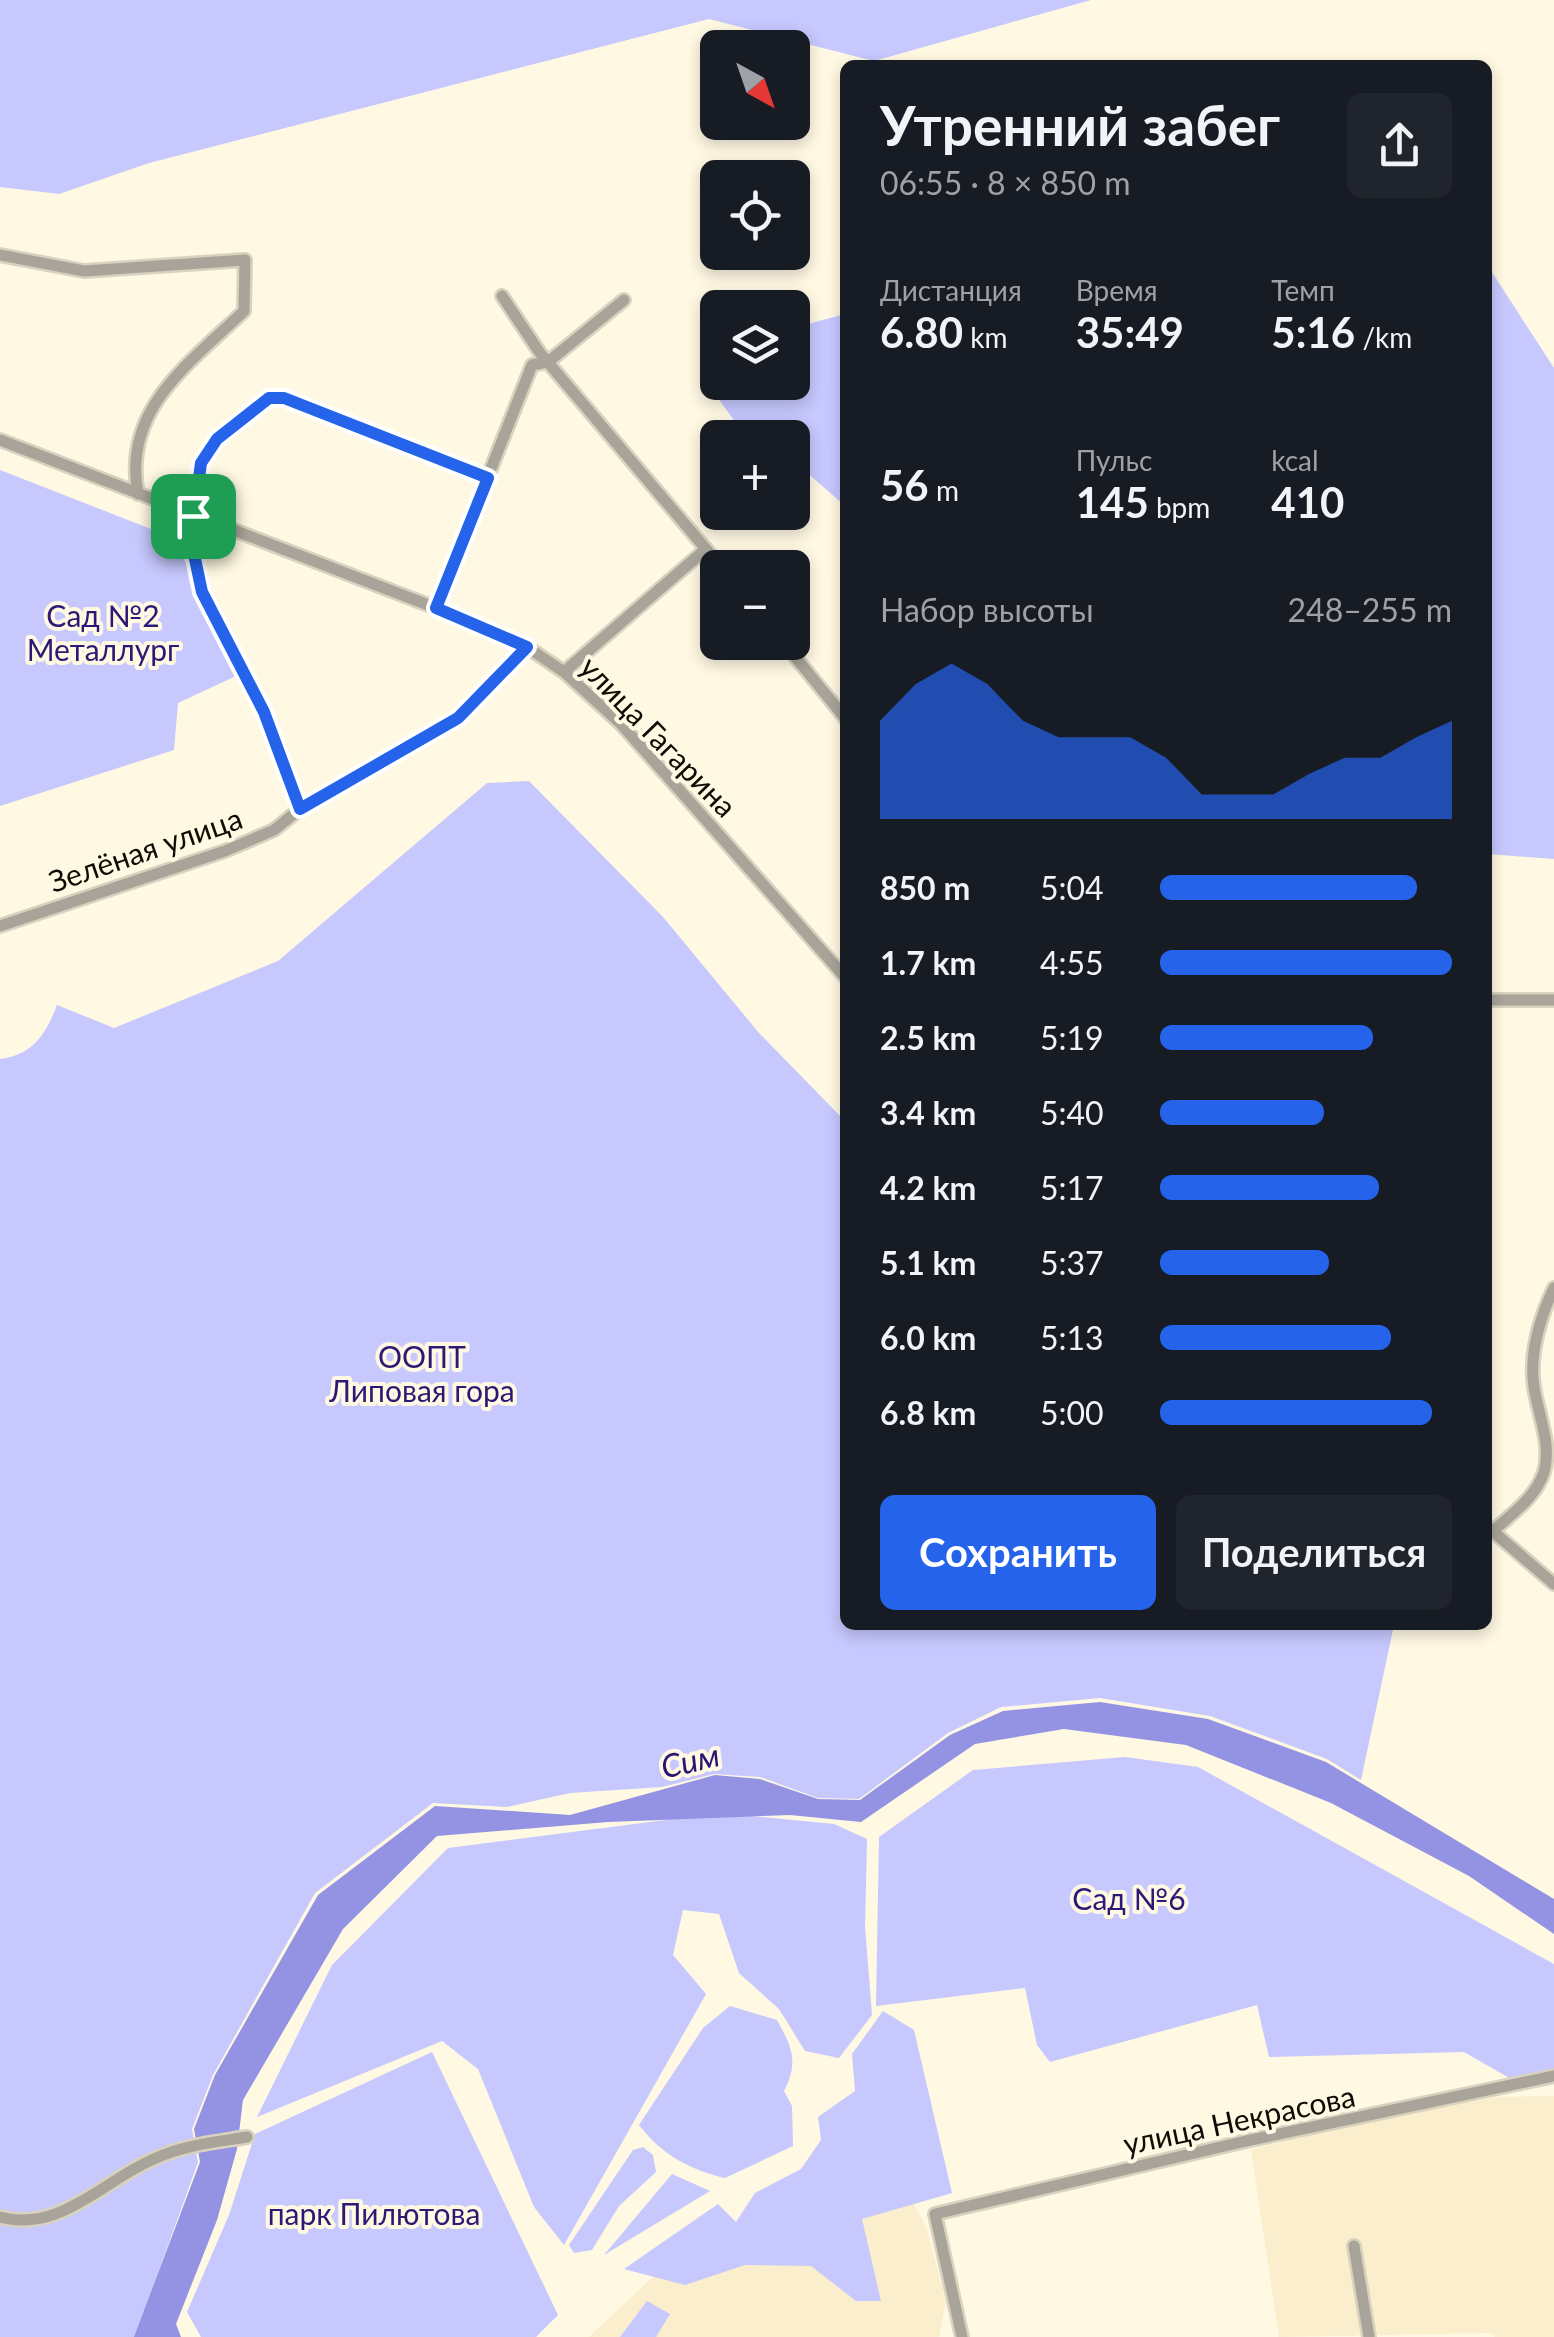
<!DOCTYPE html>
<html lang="ru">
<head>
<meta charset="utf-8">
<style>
  body { margin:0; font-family:Lato,sans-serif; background:#20242c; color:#f1f3f6; height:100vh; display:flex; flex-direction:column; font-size:38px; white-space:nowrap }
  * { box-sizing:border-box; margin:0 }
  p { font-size:32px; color:#9ea1a6 }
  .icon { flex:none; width:55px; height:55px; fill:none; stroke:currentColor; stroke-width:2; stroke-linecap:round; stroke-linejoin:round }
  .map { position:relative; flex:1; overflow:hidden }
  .sheet { position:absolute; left:840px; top:60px; width:652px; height:1570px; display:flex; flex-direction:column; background:#171b24; border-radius:15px; box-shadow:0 5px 15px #0003 }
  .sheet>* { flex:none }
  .needle { width:65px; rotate:140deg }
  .fabs { position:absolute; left:700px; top:30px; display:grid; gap:20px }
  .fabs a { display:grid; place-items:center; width:110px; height:110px; border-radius:15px; background:#171b24; box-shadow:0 5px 15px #0003; font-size:50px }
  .pin { position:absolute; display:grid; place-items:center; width:85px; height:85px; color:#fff; margin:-42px; border-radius:20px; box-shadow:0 5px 15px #0006 }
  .round { display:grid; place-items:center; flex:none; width:105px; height:105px; border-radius:15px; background:#20242c }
  .overview { display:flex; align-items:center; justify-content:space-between; height:170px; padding:0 40px }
  h1 { font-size:55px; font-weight:700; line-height:75px }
  .figures { display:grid; grid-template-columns:repeat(3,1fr); gap:15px; height:170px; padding:10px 40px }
  .figures div { display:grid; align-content:center }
  .figures b { font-size:42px; font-weight:700 }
  .figures small { font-size:28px; font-weight:400 }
  .figures p { font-size:28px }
  .chart { height:280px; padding:20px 40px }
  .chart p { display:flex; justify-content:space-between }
  .chart svg { width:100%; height:180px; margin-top:10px; fill:#2563eb; opacity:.7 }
  .action { display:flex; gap:20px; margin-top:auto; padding:20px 40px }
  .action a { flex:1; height:115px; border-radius:15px; background:#2563eb; color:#fff; font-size:40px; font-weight:700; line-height:115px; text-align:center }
  .action a+a { background:#20242c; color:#f1f3f6 }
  ul { padding:0 40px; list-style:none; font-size:32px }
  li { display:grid; grid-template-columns:160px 120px 1fr; align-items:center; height:75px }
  li i { height:25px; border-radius:12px; background:#2563eb }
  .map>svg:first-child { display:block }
</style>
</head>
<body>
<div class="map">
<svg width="1554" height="2337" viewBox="0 0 1554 2337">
  <rect width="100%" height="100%" fill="#fff8e3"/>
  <g fill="#faeecd">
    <path d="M1554 2096V2337H1495L1490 2333 1279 2337 1251 2150 1365 2120 1498 2097Z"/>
    <path d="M835 2170 914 2204 927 2229 946 2302 939 2337H589L670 2261Z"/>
  </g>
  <g fill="#c6c8fe">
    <path d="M0 0H1091L874 61 709 19 149 163 59 194 0 187Z"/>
    <path d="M1488 266 1554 368V859L1488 854Z"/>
    <path d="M845 314V506L804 470 793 476 792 438 746 437 702 376 717 361 718 382H792L793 328Z"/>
    <path d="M0 470 174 538 238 675 178 703 174 750 0 806Z"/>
    <path d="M529 781 663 917 759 1033 845 1121V1625H1394L1361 1780 1327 1759 1210 1716 1100 1698 1001 1707 948 1733 859 1799 818 1798 760 1777 714 1774 662 1787 570 1793 507 1807 433 1803 315 1893 213 2075 192 2129 198 2162 135 2337H0V1059C33 1055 46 1034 57 1005L114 1028 278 961 487 783Z"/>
    <path d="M1125 1757 1198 1767 1554 1964V2072L1511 2079 1464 2052 1269 2057 1257 2005 1050 2062 1037 2045 1025 1988 876 2006 879 1837 973 1770Z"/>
    <path d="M720 1813 834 1824 867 1839 865 1927 872 2015 839 2058 805 2051 779 2009 739 1973 719 1914 683 1910 673 1955 706 1994 564 2245 534 2207 478 2069 442 2041 257 2117 332 1965 448 1848Z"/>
    <path d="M730 2006 777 2020C792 2047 799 2062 784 2091L792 2106 793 2146 725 2178C690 2170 661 2154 639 2125L703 2028Z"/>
    <path d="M883 2011 914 2030 952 2193 862 2219 881 2301H856L811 2266 745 2265 685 2285 624 2269 718 2204 736 2222 755 2193 801 2169 821 2140 818 2117 855 2091 852 2054Z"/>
    <path d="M432 2052 558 2315 536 2337H201L187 2312 229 2215 255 2134Z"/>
    <path d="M643 2147 653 2155 656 2172 619 2206 592 2250 574 2253 569 2245 633 2150Z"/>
    <path d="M672 2174 710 2191 604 2255Z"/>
    <path d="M647 2301 670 2314 656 2337H620Z"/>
  </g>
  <path fill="#9392e3" d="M1100 1702 1208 1719 1326 1762 1554 1899V1934L1469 1876 1331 1803 1186 1745 1064 1729 975 1744 861 1822 790 1815 608 1822 437 1836 343 1929 243 2100 237 2149 217 2220 176 2324 181 2337H134L200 2162 194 2129 215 2075 318 1895 435 1806 570 1815 715 1775 760 1779 818 1799 860 1800 950 1735 1003 1711Z"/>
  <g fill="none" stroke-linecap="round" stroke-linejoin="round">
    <g stroke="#d9d2bf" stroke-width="16">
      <g id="minor">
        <path d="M0 255 84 271 245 260 244 311C189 364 122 409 138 494"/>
        <path d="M502 296 540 353 722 568"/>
        <path d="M0 440 436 608 527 647 564 672 621 724 845 977"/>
        <path d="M193 515C187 587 229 639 259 701 275 735 287 773 300 809"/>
        <path d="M197 518 201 463 217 439 269 398 284 399 488 478"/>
        <path d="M436 608 532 365 548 362 624 300"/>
        <path d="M783 642 845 718"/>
        <path d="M564 672 706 549"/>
        <path d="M0 926 225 851 274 830 300 809 458 718 527 647"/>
        <path d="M1488 1000H1554"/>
        <path d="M1489 1528 1554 1584"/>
        <path d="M1493 1531C1512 1514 1536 1497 1544 1472 1552 1444 1538 1414 1534 1387 1529 1354 1540 1317 1554 1288"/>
        <path d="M0 2217C61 2233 103 2180 156 2158 184 2145 217 2142 247 2137"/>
        <path d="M1354 2246 1369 2337"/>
        <path d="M962 2337 935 2214 1246 2141 1554 2076"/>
      </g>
    </g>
    <use href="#minor" stroke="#a8a499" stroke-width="11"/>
  </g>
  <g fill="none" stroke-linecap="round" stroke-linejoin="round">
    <g stroke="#fff" stroke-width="20">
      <path id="route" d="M269 398H284L488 478 436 608 527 647 458 718 300 809 264 712 202 592 191 540 201 463 217 439Z"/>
    </g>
    <use href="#route" stroke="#2563eb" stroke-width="12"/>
  </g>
  <g text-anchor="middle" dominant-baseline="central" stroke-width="8" stroke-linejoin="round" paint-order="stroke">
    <g font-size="30" fill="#2c1875" stroke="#fff8e3">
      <text x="103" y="615">Сад №2<tspan x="103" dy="34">Металлург</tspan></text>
      <text x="422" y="1356">ООПТ<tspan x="422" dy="34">Липовая гора</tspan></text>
      <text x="1129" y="1898">Сад №6</text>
      <text x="374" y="2213">парк Пилютова</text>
    </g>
    <g font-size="30" fill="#0f0c05" stroke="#fff8e3">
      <text transform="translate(659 736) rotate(46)">улица Гагарина</text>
      <text transform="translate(145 849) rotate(-19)">Зелёная улица</text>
      <text transform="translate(1239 2119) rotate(-12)">улица Некрасова</text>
    </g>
    <g font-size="32" font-style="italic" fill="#2a1572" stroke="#fff8e3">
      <text transform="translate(690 1760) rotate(-13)">Сим</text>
    </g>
  </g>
</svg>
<div class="fabs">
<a><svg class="needle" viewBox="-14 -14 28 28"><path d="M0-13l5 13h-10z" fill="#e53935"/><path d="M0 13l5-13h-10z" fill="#9ea1a6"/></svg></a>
<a><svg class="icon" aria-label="locate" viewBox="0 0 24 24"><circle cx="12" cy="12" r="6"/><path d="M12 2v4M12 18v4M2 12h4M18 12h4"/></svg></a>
<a><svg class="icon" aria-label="layers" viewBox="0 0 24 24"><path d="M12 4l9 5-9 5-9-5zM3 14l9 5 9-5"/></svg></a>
<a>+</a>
<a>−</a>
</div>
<div class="pin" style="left:193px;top:516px;background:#1e9e55"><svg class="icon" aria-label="arrive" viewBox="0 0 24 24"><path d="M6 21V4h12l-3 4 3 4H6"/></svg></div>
<section class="sheet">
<div class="overview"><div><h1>Утренний забег</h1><p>06:55 · 8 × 850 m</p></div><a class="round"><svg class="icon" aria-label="share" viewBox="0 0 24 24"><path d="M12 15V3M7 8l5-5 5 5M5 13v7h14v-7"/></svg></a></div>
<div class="figures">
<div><p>Дистанция</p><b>6.80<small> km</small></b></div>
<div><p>Время</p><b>35:49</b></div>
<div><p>Темп</p><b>5:16<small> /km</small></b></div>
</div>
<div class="figures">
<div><b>56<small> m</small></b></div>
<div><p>Пульс</p><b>145<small> bpm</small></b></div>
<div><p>kcal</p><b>410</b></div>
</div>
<div class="chart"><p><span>Набор высоты</span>248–255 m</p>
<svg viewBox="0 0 160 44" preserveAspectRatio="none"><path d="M0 44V20L10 11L20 6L30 11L40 20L50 24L60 24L70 24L80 29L90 38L100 38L110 38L120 33L130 29L140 29L150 24L160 20V44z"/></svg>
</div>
<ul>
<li><b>850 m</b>5:04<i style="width:88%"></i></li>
<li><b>1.7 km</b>4:55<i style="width:100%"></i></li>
<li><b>2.5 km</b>5:19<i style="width:73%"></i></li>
<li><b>3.4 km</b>5:40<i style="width:56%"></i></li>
<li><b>4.2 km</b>5:17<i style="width:75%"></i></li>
<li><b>5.1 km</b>5:37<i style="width:58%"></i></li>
<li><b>6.0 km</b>5:13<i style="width:79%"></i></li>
<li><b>6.8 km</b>5:00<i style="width:93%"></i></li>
</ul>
<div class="action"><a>Сохранить</a><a>Поделиться</a></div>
</section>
</div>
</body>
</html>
